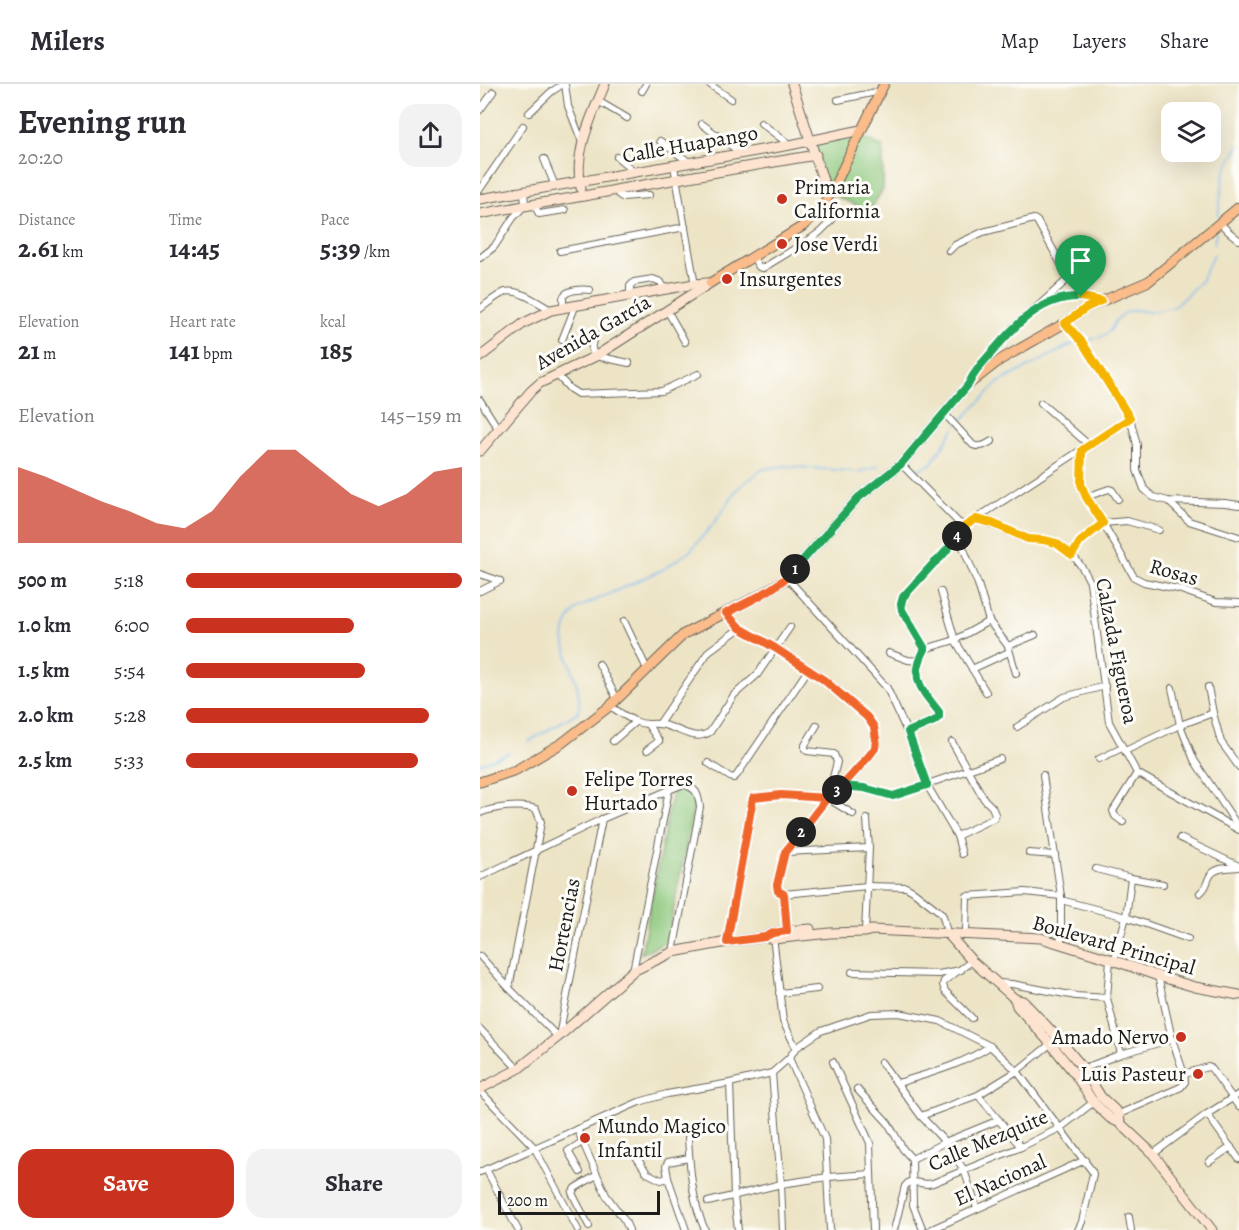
<!DOCTYPE html>
<html lang="en">
<head>
<meta charset="utf-8">
<style>
  body { margin:0; font-family:Alegreya,serif; background:#f2f2f3; color:#2b2b33; height:100vh; display:flex; flex-direction:column; font-size:22px; white-space:nowrap }
  * { box-sizing:border-box; margin:0 }
  p { font-size:20px; color:#7c7c81 }
  .icon { flex:none; width:33px; height:33px; fill:none; stroke:currentColor; stroke-width:2; stroke-linecap:round; stroke-linejoin:round }
  .map { position:relative; flex:1; overflow:hidden }
  .sheet { display:flex; flex-direction:column; background:#fff; width:480px }
  .sheet>* { flex:none }
  .fabs { position:absolute; left:681px; top:18px; display:grid; gap:12px }
  .fabs a { display:grid; place-items:center; width:60px; height:60px; border-radius:12px; background:#fff; box-shadow:0 6px 24px #0002; font-size:30px }
  .scale { position:absolute; left:18px; bottom:15px; width:162px; box-sizing:border-box; padding-left:6px; border:3px solid #1c1c1c; border-top:0; font-size:16px; line-height:21px; white-space:nowrap; color:#1c1c1c; -webkit-text-stroke:4px #fdfcf7; paint-order:stroke }
  .pin { position:absolute; display:grid; place-items:center; width:51px; height:51px; color:#fff; margin:-62px -26px; border-radius:50% 50% 50% 0; rotate:-45deg; box-shadow:0 0 6px #0007 }
  .pin .icon { rotate:45deg }
  .km { position:absolute; width:30px; height:30px; margin:-15px; border-radius:50%; background:#222; color:#fff; font-size:16px; line-height:30px; text-align:center }
  .round { display:grid; place-items:center; flex:none; width:63px; height:63px; border-radius:18px; background:#f2f2f3 }
  .overview { display:flex; align-items:center; justify-content:space-between; height:102px; padding:0 18px }
  h1 { font-size:33px; font-weight:700; line-height:45px }
  .metrics { display:grid; grid-template-columns:repeat(3,1fr); gap:9px; height:102px; padding:6px 18px }
  .metrics div { display:grid; align-content:center }
  .metrics b { font-size:26px; font-weight:700 }
  .metrics small { font-size:16px; font-weight:400 }
  .metrics p { font-size:16px }
  .chart { height:168px; padding:12px 18px }
  .chart p { display:flex; justify-content:space-between }
  .chart svg { width:100%; height:108px; margin-top:6px; fill:#c8321e; opacity:.7 }
  .primary-button { display:flex; gap:12px; margin-top:auto; padding:12px 18px }
  .primary-button a { flex:1; height:69px; border-radius:18px; background:#c8321e; color:#fff; font-size:24px; font-weight:700; line-height:69px; text-align:center }
  .primary-button a+a { background:#f2f2f3; color:#2b2b33 }
  ul { padding:0 18px; list-style:none; font-size:20px }
  li { display:grid; grid-template-columns:96px 72px 1fr; align-items:center; height:45px }
  li i { height:15px; border-radius:8px; background:#c8321e }
  header { display:flex; align-items:center; gap:36px; box-sizing:border-box; height:84px; padding:0 30px; background:#fff; border-bottom:2px solid #e1e1e2 }
  header strong { font-size:28px }
  nav { display:flex; gap:33px; margin-inline-start:auto; font-size:21px }
  main { display:flex; flex:1; min-height:0 }
  .map>svg:first-child { display:block }
</style>
</head>
<body>
<header>
<strong>Milers</strong>
<nav><a>Map</a><a>Layers</a><a>Share</a></nav>
</header>
<main>
<section class="sheet">
<div class="overview"><div><h1>Evening run</h1><p>20:20</p></div><a class="round"><svg class="icon" aria-label="share" viewBox="0 0 24 24"><path d="M12 15V3M7 8l5-5 5 5M5 13v7h14v-7"/></svg></a></div>
<div class="metrics">
<div><p>Distance</p><b>2.61<small> km</small></b></div>
<div><p>Time</p><b>14:45</b></div>
<div><p>Pace</p><b>5:39<small> /km</small></b></div>
</div>
<div class="metrics">
<div><p>Elevation</p><b>21<small> m</small></b></div>
<div><p>Heart rate</p><b>141<small> bpm</small></b></div>
<div><p>kcal</p><b>185</b></div>
</div>
<div class="chart"><p><span>Elevation</span>145–159 m</p>
<svg viewBox="0 0 160 44" preserveAspectRatio="none"><path d="M0 44V13L10 17L20 22L30 27L40 31L50 36L60 38L70 31L80 17L90 6L100 6L110 15L120 24L130 29L140 24L150 15L160 13V44z"/></svg>
</div>
<ul>
<li><b>500 m</b>5:18<i style="width:100%"></i></li>
<li><b>1.0 km</b>6:00<i style="width:61%"></i></li>
<li><b>1.5 km</b>5:54<i style="width:65%"></i></li>
<li><b>2.0 km</b>5:28<i style="width:88%"></i></li>
<li><b>2.5 km</b>5:33<i style="width:84%"></i></li>
</ul>
<div class="primary-button"><a>Save</a><a>Share</a></div>
</section>
<div class="map">
<svg width="759" height="1146" viewBox="0 0 759 1146">
  <rect width="100%" height="100%" fill="#fdfcf7"/>
  <filter id="ink" filterUnits="userSpaceOnUse"><feTurbulence type="fractalNoise" baseFrequency=".0167" numOctaves="2"/><feDisplacementMap in="SourceGraphic" scale="12" xChannelSelector="R" yChannelSelector="G"/><feConvolveMatrix kernelMatrix="1 2 1 2 8 2 1 2 1" color-interpolation-filters="sRGB"/></filter>
  <filter id="wash" filterUnits="userSpaceOnUse"><feTurbulence type="fractalNoise" baseFrequency=".008" numOctaves="4" result="noise"/><feDisplacementMap in="SourceGraphic" scale="24" xChannelSelector="R" yChannelSelector="G"/><feGaussianBlur stdDeviation="1.35" result="paint"/><feColorMatrix in="noise" values="0 0 0 0 0 0 0 0 0 0 0 0 0 0 0 0 0 1.4 0 .05"/><feComposite in="paint" operator="in"/></filter>
  <g filter="url(#wash)">
    <rect width="100%" height="100%" fill="#ede4c6"/>
    <g fill="#8cc77c" stroke="#54724c" stroke-width="1.5">
      <path d="M378 51 403 63V105L389 128 350 109 330 55Z"/>
      <path d="M198 706 211 710 214 717V721L187 858 161 870 191 713 193 708Z"/>
    </g>
    <g fill="none" stroke-linecap="round" stroke-linejoin="round">
      <g stroke="#7bbaef" stroke-width="1.5">
        <path d="M738 132 744 89 759 61"/>
        <path d="M734 160 736 148"/>
        <path d="M608 256 621 253 630 247 636 236 646 228 656 226 671 228 694 223 721 197 733 171"/>
        <path d="M477 341 518 299 596 258"/>
        <path d="M437 386 451 380 474 345"/>
        <path d="M48 658 98 628C99 623 100 618 99 613 96 579 68 554 98 524L182 486 209 468 235 438 258 404 283 385 305 382 379 388 398 382"/>
        <path d="M0 680 29 669"/>
      </g>
    </g>
  </g>
  <g filter="url(#ink)">
    <g fill="none" stroke-linecap="round" stroke-linejoin="round">
      <g stroke="#656258" stroke-width="8">
        <g id="street">
          <path d="M85 0 88 22 102 58"/>
          <path d="M229 0 251 15"/>
          <path d="M162 7 166 0"/>
          <path d="M358 16 401 7"/>
          <path d="M118 17 147 34"/>
          <path d="M0 26 13 8"/>
          <path d="M49 29 71 8 83 0"/>
          <path d="M281 39 310 61"/>
          <path d="M222 40 261 69"/>
          <path d="M180 57 209 78"/>
          <path d="M137 73 155 88"/>
          <path d="M64 75 75 102"/>
          <path d="M194 82 215 201"/>
          <path d="M0 105 43 42"/>
          <path d="M137 106 138 110 142 113 169 111"/>
          <path d="M54 120 59 130 85 126"/>
          <path d="M740 139 749 148 759 156"/>
          <path d="M80 167 205 143"/>
          <path d="M469 167 475 161 503 148 554 135 557 137 589 194 555 225 532 244 493 290 490 297"/>
          <path d="M273 173 279 183 283 184 329 156 340 148 352 136V130L345 118"/>
          <path d="M0 174 14 163 33 134 45 121 44 107"/>
          <path d="M150 212V202L154 198 173 195 181 198 184 206"/>
          <path d="M561 223C587 212 591 211 620 217"/>
          <path d="M84 224C83 223 83 215 83 214 85 205 103 205 110 206"/>
          <path d="M0 225C8 219 16 212 25 208 38 204 60 220 71 226"/>
          <path d="M187 226 205 258"/>
          <path d="M585 239 603 259 650 334 657 361V386L664 405 673 413 688 417 745 419 759 421"/>
          <path d="M115 251C112 260 109 265 116 272L149 279"/>
          <path d="M82 256 95 223"/>
          <path d="M77 291 90 305 98 310 182 307 218 290"/>
          <path d="M0 316 19 346"/>
          <path d="M561 319 609 361"/>
          <path d="M464 329 493 361C500 364 505 361 512 357"/>
          <path d="M602 366 601 400 603 408 623 439 654 493 664 498 698 505 736 518 759 519"/>
          <path d="M421 380 478 438 485 442"/>
          <path d="M606 413 629 405 632 406 638 415"/>
          <path d="M689 418 709 437 759 453"/>
          <path d="M496 435C514 439 528 449 545 454 552 456 560 455 568 457 588 461 602 481 610 498L629 638 657 689 759 746"/>
          <path d="M478 451 498 500 509 537"/>
          <path d="M592 471 600 458 623 439 647 437 679 446"/>
          <path d="M0 490 20 497"/>
          <path d="M307 494 407 604 427 648 447 701 477 752 482 770"/>
          <path d="M0 507 20 497"/>
          <path d="M461 508 475 556 506 608"/>
          <path d="M246 529 260 544 295 564 344 595 387 633 394 643 396 655 395 664 389 673 362 702 347 714 305 768 297 801 298 807 304 810 307 850"/>
          <path d="M144 537 167 585"/>
          <path d="M528 562 555 551"/>
          <path d="M445 565 422 526 421 520 423 513 453 480 460 474 481 447 491 438 650 334"/>
          <path d="M445 565 475 556 509 537 528 562 536 589"/>
          <path d="M409 569 428 576 439 577"/>
          <path d="M119 580 137 615"/>
          <path d="M492 585 529 568"/>
          <path d="M728 603 733 629 741 658 759 683"/>
          <path d="M692 604 700 641 714 676 759 744"/>
          <path d="M130 622C138 627 147 634 155 637 165 642 170 639 179 640 197 642 213 659 230 648L254 611 277 591 310 543"/>
          <path d="M179 640 229 567 260 544"/>
          <path d="M337 641 325 661V665L327 667 354 670 357 678 348 713"/>
          <path d="M537 643 584 613 625 602"/>
          <path d="M427 648C438 644 458 641 459 628 441 604 429 595 445 565"/>
          <path d="M133 657 155 638"/>
          <path d="M472 658 504 715 512 723 515 730 514 734 477 752"/>
          <path d="M167 666 179 657 168 641"/>
          <path d="M645 667 700 641 733 629"/>
          <path d="M619 675 642 664"/>
          <path d="M228 679 250 693 254 694 257 691 328 586"/>
          <path d="M563 691 581 812V860"/>
          <path d="M362 702 384 704 413 712 520 675"/>
          <path d="M0 729C15 723 41 720 56 725L61 738 56 766 29 904"/>
          <path d="M643 738 635 732 633 727 657 689"/>
          <path d="M700 754 759 782"/>
          <path d="M305 768 389 764"/>
          <path d="M549 769 575 771"/>
          <path d="M616 785 651 794 683 800"/>
          <path d="M0 793 122 735 203 700C217 705 218 709 220 723L193 868"/>
          <path d="M720 809C729 801 725 800 730 792 735 783 749 784 758 783"/>
          <path d="M304 810 387 802 426 803 433 807 460 828 463 832 467 849"/>
          <path d="M581 816 646 833 708 855"/>
          <path d="M385 848 389 764 387 735"/>
          <path d="M486 849 487 812 545 808 581 812"/>
          <path d="M293 852 303 937 316 964"/>
          <path d="M247 858 273 714 301 711 347 714 373 730"/>
          <path d="M0 872 29 904 78 953"/>
          <path d="M630 875 627 914 641 970"/>
          <path d="M634 877 646 833 651 794"/>
          <path d="M153 887 189 706"/>
          <path d="M372 888 458 890 481 886"/>
          <path d="M517 899 532 900 596 912 627 914"/>
          <path d="M299 909 337 905"/>
          <path d="M492 934 465 907 463 901 464 897 492 877"/>
          <path d="M0 945 38 985"/>
          <path d="M79 952 122 735"/>
          <path d="M309 974 345 1055 350 1146"/>
          <path d="M353 978 390 1059 393 1146"/>
          <path d="M401 978 441 1032 465 1058 484 1086 497 1124"/>
          <path d="M602 985 641 970 692 955"/>
          <path d="M292 989 301 1100 303 1146"/>
          <path d="M704 990 728 983 731 984 759 1023"/>
          <path d="M250 999 254 1112 258 1146"/>
          <path d="M418 999C450 989 482 981 510 962"/>
          <path d="M377 1005 408 1039 423 1065 432 1075 433 1121 443 1146"/>
          <path d="M0 1007 54 1063 98 1146"/>
          <path d="M498 1011 541 1063"/>
          <path d="M727 1030 759 1075"/>
          <path d="M637 1031 701 1003 705 998 704 990 692 955 678 892"/>
          <path d="M441 1032 498 1011 537 987 573 958"/>
          <path d="M97 1045 126 1111 145 1137 149 1146"/>
          <path d="M208 1054C210 1085 212 1118 225 1146"/>
          <path d="M673 1070 727 1030 759 1010"/>
          <path d="M155 1071 167 1089 181 1096 188 1094"/>
          <path d="M432 1075 465 1058 519 1036"/>
          <path d="M729 1078 751 1063"/>
          <path d="M6 1085 38 1146"/>
          <path d="M0 1088 159 1018 187 1010 250 999 292 989 309 974 316 964 341 947 391 930 419 929 460 937 510 962 537 987 612 1087 613 1090 602 1138 598 1146"/>
          <path d="M100 1088 88 1067 102 1058"/>
          <path d="M433 1098 447 1100 453 1099 541 1063 580 1044 615 1017"/>
          <path d="M228 1118 301 1100 348 1093 391 1090"/>
          <path d="M649 1133 651 1146"/>
          <path d="M109 1142 92 1109 95 1104 117 1091"/>
          <path d="M206 1146 188 1094 186 1082 188 1078 209 1074"/>
          <path d="M414 1146 425 1102 429 1098H433"/>
          <path d="M450 1146 605 1076"/>
        </g>
      </g>
      <g stroke="#656258" stroke-width="11">
        <g id="secondary">
          <path d="M312 0 348 112"/>
          <path d="M101 104C93 68 112 32 125 0"/>
          <path d="M0 115 310 61 381 46"/>
          <path d="M0 130C45 121 91 115 136 106 203 94 269 82 336 71"/>
          <path d="M0 273 44 239 71 226 214 200 227 199"/>
          <path d="M0 367 51 307 60 299 116 272 230 199"/>
          <path d="M467 849 492 877 535 915 537 922 571 960 595 990 613 1018 630 1034 640 1039 673 1070 732 1146"/>
          <path d="M285 853 293 855 350 849 385 848 391 846 561 854 630 875 678 892 715 903 759 911"/>
          <path d="M535 915 543 917 579 955 603 984 621 1013 639 1030 640 1039"/>
          <path d="M0 1005 38 985 78 953 153 887 193 868 247 858 285 853 293 849 307 847 330 845"/>
        </g>
      </g>
      <g stroke="#656258" stroke-width="11">
        <g id="primary">
          <path d="M230 199 323 142 339 127 352 107 404 0"/>
          <path d="M0 698 36 686 82 659 130 622 204 550 282 510 307 494 378 414 421 380 488 301 520 276 585 239 606 224 669 197 759 123"/>
        </g>
      </g>
      <use href="#street" stroke="#fff" stroke-width="6"/>
      <use href="#secondary" stroke="#fde4d0" stroke-width="9"/>
      <use href="#primary" stroke="#f9bc8a" stroke-width="9"/>
    </g>
  </g>
  <g fill="none" stroke-linecap="round" stroke-linejoin="round" filter="url(#ink)">
    <g stroke="#fff" stroke-width="12">
      <path id="split-1" d="M315 485 378 414 421 380 488 301C494 288 503 278 513 267 535 241 563 211 601 213"/>
    </g>
    <g stroke="#fff" stroke-width="12">
      <path id="split-2" d="M315 485C297 505 270 517 246 529L260 544 295 564 344 596 387 633 394 643 396 655 395 664 389 672 362 702 347 714 321 748"/>
    </g>
    <g stroke="#fff" stroke-width="12">
      <path id="split-3" d="M321 748 305 768 297 801 298 807 304 810 307 847 293 849 285 853 247 858 273 714 301 711 347 714 357 706"/>
    </g>
    <g stroke="#fff" stroke-width="12">
      <path id="split-4" d="M357 706 362 702 384 704 413 712 447 701 428 648 454 637 459 633V628C441 605 429 595 445 565L422 526 421 520 423 513 453 480 460 474 467 466 477 452"/>
    </g>
    <g stroke="#fff" stroke-width="12">
      <path id="split-5" d="M477 452 485 442 496 435 512 439 548 455 564 456 576 459 592 471 600 458 623 439 606 413 601 400 602 366 650 334 602 258"/>
    </g>
    <g stroke="#fff" stroke-width="12">
      <path id="split-6" d="M601 213 621 217 606 224 585 239 602 258"/>
    </g>
    <use href="#split-1" stroke="#22a559" stroke-width="8"/>
    <use href="#split-2" stroke="#f0652b" stroke-width="8"/>
    <use href="#split-3" stroke="#f0652b" stroke-width="8"/>
    <use href="#split-4" stroke="#22a559" stroke-width="8"/>
    <use href="#split-5" stroke="#f5b400" stroke-width="8"/>
    <use href="#split-6" stroke="#f5b400" stroke-width="8"/>
  </g>
  <g fill="#c8321e" stroke="#fdfcf7" stroke-width="2">
    <circle cx="302" cy="115" r="6"/>
    <circle cx="302" cy="160" r="6"/>
    <circle cx="247" cy="195" r="6"/>
    <circle cx="92" cy="707" r="6"/>
    <circle cx="701" cy="953" r="6"/>
    <circle cx="718" cy="990" r="6"/>
    <circle cx="105" cy="1054" r="6"/>
  </g>
  <g text-anchor="middle" dominant-baseline="central" stroke-width="6" stroke-linejoin="round" paint-order="stroke">
    <g font-size="21" fill="#1c1c1c" stroke="#fdfcf7">
      <text transform="translate(210 60) rotate(-10)">Calle Huapango</text>
      <text transform="translate(113 248) rotate(-30)">Avenida García</text>
      <text transform="translate(694 488) rotate(16)">Rosas</text>
      <text transform="translate(637 567) rotate(79)">Calzada Figueroa</text>
      <text transform="translate(84 841) rotate(-79)">Hortencias</text>
      <text transform="translate(634 861) rotate(16)">Boulevard Principal</text>
      <text transform="translate(508 1056) rotate(-23)">Calle Mezquite</text>
      <text transform="translate(520 1096) rotate(-24)">El Nacional</text>
    </g>
    <g font-size="21" fill="#1c1c1c" stroke="#fdfcf7" text-anchor="start">
      <text x="314" y="103">Primaria<tspan x="314" dy="24">California</tspan></text>
      <text x="314" y="160">Jose Verdi</text>
      <text x="259" y="195">Insurgentes</text>
      <text x="104" y="695">Felipe Torres<tspan x="104" dy="24">Hurtado</tspan></text>
      <text x="689" y="953" text-anchor="end">Amado Nervo</text>
      <text x="706" y="990" text-anchor="end">Luis Pasteur</text>
      <text x="117" y="1042">Mundo Magico<tspan x="117" dy="24">Infantil</tspan></text>
    </g>
  </g>
</svg>
<div class="fabs">
<a><svg class="icon" aria-label="layers" viewBox="0 0 24 24"><path d="M12 4l9 5-9 5-9-5zM3 14l9 5 9-5"/></svg></a>
</div>
<div class="scale">200 m</div>
<div class="pin" style="left:601px;top:213px;background:#1e9e55"><svg class="icon" aria-label="arrive" viewBox="0 0 24 24"><path d="M6 21V4h12l-3 4 3 4H6"/></svg></div>
<b class="km" style="left:315px;top:485px">1</b>
<b class="km" style="left:321px;top:748px">2</b>
<b class="km" style="left:357px;top:706px">3</b>
<b class="km" style="left:477px;top:452px">4</b>
</div>
</main>
</body>
</html>
